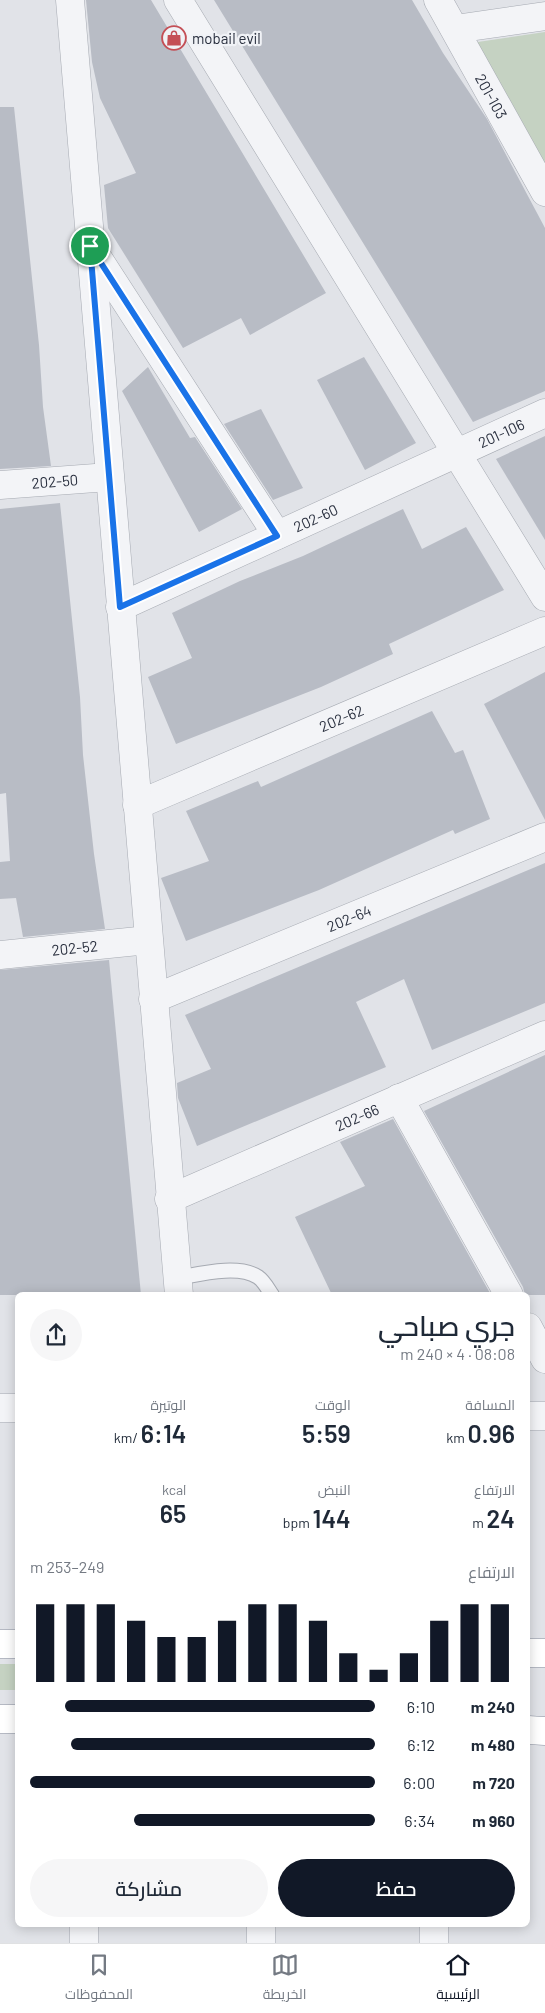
<!DOCTYPE html>
<html lang="ar">
<head>
<meta charset="utf-8">
<style>
  body { margin:0; font-family:Barlow,Cairo,sans-serif; background:#f6f6f7; color:#1f2937; direction:rtl; height:100vh; display:flex; flex-direction:column; font-size:19px; white-space:nowrap }
  * { box-sizing:border-box; margin:0 }
  p { font-size:16px; color:#747a83 }
  .icon { flex:none; width:28px; height:28px; fill:none; stroke:currentColor; stroke-width:2; stroke-linecap:round; stroke-linejoin:round }
  .map { position:relative; flex:1; overflow:hidden; direction:ltr }
  .drawer { position:absolute; left:15px; top:1292px; width:515px; height:635px; display:flex; flex-direction:column; background:#fff; border-radius:8px; box-shadow:0 2px 12px #0003; direction:rtl }
  .drawer>* { flex:none }
  .pin { position:absolute; display:grid; place-items:center; width:42px; height:42px; color:#fff; margin:-21px; border:2px solid #fff; border-radius:50%; box-shadow:0 1px 5px #0007 }
  .round { display:grid; place-items:center; flex:none; width:52px; height:52px; border-radius:26px; background:#f6f6f7 }
  .overview { display:flex; align-items:center; justify-content:space-between; height:85px; padding:0 15px }
  h1 { font-size:28px; font-weight:600; line-height:38px }
  .stats { display:grid; grid-template-columns:repeat(3,1fr); gap:8px; height:85px; padding:5px 15px }
  .stats div { display:grid; align-content:center }
  .stats b { font-size:25px; font-weight:600 }
  .stats small { font-size:14px; font-weight:400 }
  .stats p { font-size:14px }
  .chart { height:140px; padding:10px 15px }
  .chart p { display:flex; justify-content:space-between }
  .chart svg { width:100%; height:90px; margin-top:5px; stroke:#111827; stroke-width:6 }
  .action { display:flex; gap:10px; margin-top:auto; padding:10px 15px }
  .action a { flex:1; height:58px; border-radius:30px; background:#111827; color:#fff; font-size:20px; font-weight:600; line-height:58px; text-align:center }
  .action a+a { background:#f6f6f7; color:#1f2937 }
  ul { padding:0 15px; list-style:none; font-size:16px }
  li { display:grid; grid-template-columns:80px 60px 1fr; align-items:center; height:38px }
  li i { height:12px; border-radius:6px; background:#111827 }
  .dock { display:flex; justify-content:space-around; align-items:center; height:70px; border-top:1px solid #e0e1e3; background:#fff; font-size:14px; color:#747a83 }
  .dock a { display:grid; justify-items:center; gap:2px }
  .dock .current { color:#111827 }
  .map>svg:first-child { display:block }
</style>
</head>
<body>
<div class="map">
<svg width="545" height="1943" viewBox="0 0 545 1943">
  <rect width="100%" height="100%" fill="#e1e3e8"/>
  <g fill="#c5d2c2">
    <path d="M545 32V164L471 43Z"/>
    <rect x="0" y="1664" width="17" height="26"/>
  </g>
  <g fill="#b8bcc5">
    <path d="M86 0H151L326 293 250 335 241 318 183 348 108 228 104 185 136 173 100 98 92 62Z"/>
    <path d="M214 0H412L443 53 487 119 545 228V391L473 422Z"/>
    <path d="M0 107H14L39 345 43 407 51 466 0 469Z"/>
    <path d="M364 357 416 443 365 470 317 380Z"/>
    <path d="M148 367 190 438 195 437 242 509 199 532 122 391Z"/>
    <path d="M261 409 303 488 273 500 224 424Z"/>
    <path d="M545 436V540L496 459Z"/>
    <path d="M60 503 80 697 83 755 94 854 105 929 23 937 16 898 0 899V862L10 861 6 793 0 794V509Z"/>
    <path d="M403 509 422 549 466 527 504 590 389 644 393 654 321 687 176 744 148 677 192 658 172 613 240 581 303 556Z"/>
    <path d="M545 672V820L484 704Z"/>
    <path d="M432 711 455 753 463 750 490 819 455 834 453 830 319 890 186 941 161 878 209 861 186 811 258 781 261 787Z"/>
    <path d="M545 863V1003L432 1050 404 979 356 1002 386 1067 197 1146 178 1098 177 1083 211 1069 185 1015Z"/>
    <path d="M109 960 141 1295H0V970Z"/>
    <path d="M545 1055V1295H525L523 1287 424 1111Z"/>
    <path d="M393 1119 491 1295H332L295 1217 365 1186 340 1142Z"/>
  </g>
  <g fill="none" stroke-linecap="round" stroke-linejoin="round">
    <g stroke="#a6aab2" stroke-width="16">
      <path id="service" d="M177 1278C200 1274 238 1264 258 1277 264 1281 268 1289 272 1295"/>
    </g>
    <g stroke="#a6aab2" stroke-width="29">
      <g id="minor">
        <path id="s1" d="M438 0 545 192"/>
        <path d="M455 29 545 16"/>
        <path d="M90 246 277 535"/>
        <path id="s2" d="M0 485 109 477"/>
        <path id="s3" d="M120 607 545 413"/>
        <path id="s4" d="M137 805 545 631"/>
        <path id="s5" d="M0 955 148 940"/>
        <path id="s6" d="M153 999 545 837"/>
        <path d="M399 1098 509 1295"/>
        <path id="s7" d="M169 1199 545 1035"/>
        <path d="M528 1327 545 1359"/>
        <path d="M0 1408H18"/>
        <path d="M528 1416H545"/>
        <path d="M84 1925V1943"/>
        <path d="M261 1943V1925"/>
        <path d="M434 1943V1925"/>
      </g>
    </g>
    <g stroke="#a6aab2" stroke-width="29">
      <g id="tertiary">
        <path d="M70 0 179 1295"/>
        <path d="M178 0 545 597"/>
      </g>
    </g>
    <g stroke="#898f9e" stroke-width="29">
      <g id="trunk">
        <path d="M0 1644H18"/>
        <path d="M528 1653H545"/>
        <path d="M0 1719H18"/>
        <path d="M528 1730 545 1731"/>
      </g>
    </g>
    <use href="#service" stroke="#f3f4f7" stroke-width="14"/>
    <use href="#minor" stroke="#f3f4f7" stroke-width="28"/>
    <use href="#tertiary" stroke="#f3f4f7" stroke-width="28"/>
    <use href="#trunk" stroke="#fff" stroke-width="28"/>
  </g>
  <g fill="none" stroke-linecap="round" stroke-linejoin="round">
    <g stroke="#fff" stroke-width="10">
      <path id="route" d="M90 246 277 536 120 607Z"/>
    </g>
    <use href="#route" stroke="#1a73e8" stroke-width="6"/>
  </g>
  <defs>
    <g id="shop-ring" transform="scale(1.25)"><circle r="9.5" fill="#f0f2f6" stroke="#c44f56" stroke-width="1.5"/><path d="M-5-2.5h2.3a2.7 3.5 0 0 1 5.4 0H5L5.5 6h-11ZM-1.5-2.5h3a1.5 2.3 0 0 0-3 0Z" fill="#c44f56"/></g>
  </defs>
  <g fill-rule="evenodd">
    <use href="#shop-ring" x="174" y="38"/>
  </g>
  <g text-anchor="middle" dominant-baseline="central" stroke-width="4.5" stroke-linejoin="round" paint-order="stroke">
    <g font-size="15" fill="#2a303f" stroke="#f0f2f6" text-anchor="start">
      <text x="192" y="38">mobail evil</text>
    </g>
    <g font-size="15" fill="#2a303f" stroke="#f0f2f6">
      <text stroke="none"><textPath href="#s1" startOffset="110">201-103</textPath></text>
      <text stroke="none"><textPath href="#s3" startOffset="419">201-106</textPath></text>
      <text stroke="none"><textPath href="#s2" startOffset="55">202-50</textPath></text>
      <text stroke="none"><textPath href="#s3" startOffset="215">202-60</textPath></text>
      <text stroke="none"><textPath href="#s4" startOffset="222">202-62</textPath></text>
      <text stroke="none"><textPath href="#s6" startOffset="212">202-64</textPath></text>
      <text stroke="none"><textPath href="#s5" startOffset="75">202-52</textPath></text>
      <text stroke="none"><textPath href="#s7" startOffset="205">202-66</textPath></text>
    </g>
  </g>
</svg>
<div class="pin" style="left:90px;top:246px;background:#1e9e55"><svg class="icon" aria-label="arrive" viewBox="0 0 24 24"><path d="M6 21V4h12l-3 4 3 4H6"/></svg></div>
<section class="drawer">
<div class="overview"><div><h1>جري صباحي</h1><p>08:08 · 4 × 240 m</p></div><a class="round"><svg class="icon" aria-label="share" viewBox="0 0 24 24"><path d="M12 15V3M7 8l5-5 5 5M5 13v7h14v-7"/></svg></a></div>
<div class="stats">
<div><p>المسافة</p><b>0.96<small> km</small></b></div>
<div><p>الوقت</p><b>5:59</b></div>
<div><p>الوتيرة</p><b>6:14<small> /km</small></b></div>
</div>
<div class="stats">
<div><p>الارتفاع</p><b>24<small> m</small></b></div>
<div><p>النبض</p><b>144<small> bpm</small></b></div>
<div><p>kcal</p><b>65</b></div>
</div>
<div class="chart"><p><span>الارتفاع</span>249–253 m</p>
<svg viewBox="0 0 160 44" preserveAspectRatio="none"><path d="M5 44V6M15 44V6M25 44V6M35 44V14M45 44V22M55 44V22M65 44V14M75 44V6M85 44V6M95 44V14M105 44V30M115 44V38M125 44V30M135 44V14M145 44V6M155 44V6"/></svg>
</div>
<ul>
<li><b>240 m</b>6:10<i style="width:90%"></i></li>
<li><b>480 m</b>6:12<i style="width:88%"></i></li>
<li><b>720 m</b>6:00<i style="width:100%"></i></li>
<li><b>960 m</b>6:34<i style="width:70%"></i></li>
</ul>
<div class="action"><a>حفظ</a><a>مشاركة</a></div>
</section>
</div>
<nav class="dock">
<a class="current"><svg class="icon" aria-label="home" viewBox="0 0 24 24"><path d="M3 11l9-7 9 7M6 9v11h12V9"/></svg>الرئيسية</a>
<a><svg class="icon" aria-label="map" viewBox="0 0 24 24"><path d="M3 6l6-2 6 2 6-2v14l-6 2-6-2-6 2zM9 4v14M15 6v14"/></svg>الخريطة</a>
<a><svg class="icon" aria-label="saved" viewBox="0 0 24 24"><path d="M7 4h10v16l-5-4-5 4z"/></svg>المحفوظات</a>
</nav>
</body>
</html>
